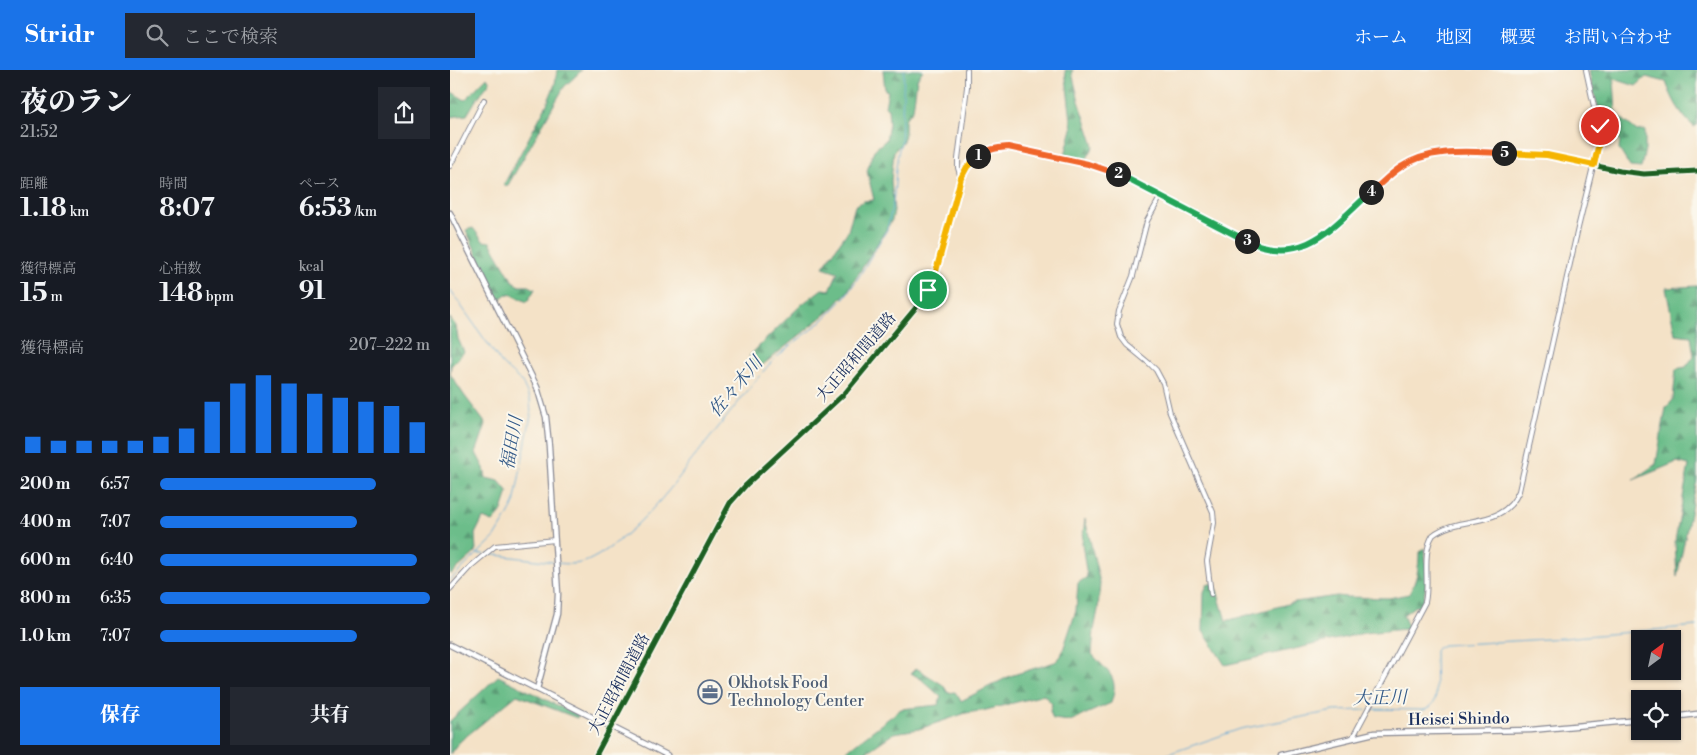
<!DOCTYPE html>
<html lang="ja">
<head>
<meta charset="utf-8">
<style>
  body { margin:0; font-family:"Libre Bodoni","Noto Serif JP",serif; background:#242831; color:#f1f3f6; height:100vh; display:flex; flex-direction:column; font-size:19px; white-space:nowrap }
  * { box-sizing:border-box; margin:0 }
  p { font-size:16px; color:#9ea1a6 }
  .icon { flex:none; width:28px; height:28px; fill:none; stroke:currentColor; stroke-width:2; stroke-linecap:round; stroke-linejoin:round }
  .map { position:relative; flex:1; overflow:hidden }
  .details { display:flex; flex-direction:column; background:#171b24; width:450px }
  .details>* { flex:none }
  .needle { width:32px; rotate:33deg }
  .buttons { position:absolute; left:1181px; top:560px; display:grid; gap:10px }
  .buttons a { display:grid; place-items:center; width:50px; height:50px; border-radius:0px; background:#171b24; box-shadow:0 1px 4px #0004; font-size:25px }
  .pin { position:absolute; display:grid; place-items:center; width:42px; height:42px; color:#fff; margin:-21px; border:2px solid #fff; border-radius:50%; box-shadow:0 1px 5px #0007 }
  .km { position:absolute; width:25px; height:25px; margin:-12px; border-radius:50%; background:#222; color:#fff; font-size:14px; line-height:25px; text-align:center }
  .round { display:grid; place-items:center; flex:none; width:52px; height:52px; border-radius:0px; background:#242831 }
  .overview { display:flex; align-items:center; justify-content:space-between; height:85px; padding:0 20px }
  h1 { font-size:28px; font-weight:800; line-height:38px }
  .metrics { display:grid; grid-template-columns:repeat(3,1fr); gap:8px; height:85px; padding:5px 20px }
  .metrics div { display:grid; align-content:center }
  .metrics b { font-size:25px; font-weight:800 }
  .metrics small { font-size:14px; font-weight:400 }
  .metrics p { font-size:14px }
  .chart { height:140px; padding:10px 20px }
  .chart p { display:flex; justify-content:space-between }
  .chart svg { width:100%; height:90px; margin-top:5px; stroke:#1a73e8; stroke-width:6 }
  .cta { display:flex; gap:10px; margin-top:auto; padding:10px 20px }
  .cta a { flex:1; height:58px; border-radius:0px; background:#1a73e8; color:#fff; font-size:20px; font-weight:800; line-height:58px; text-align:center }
  .cta a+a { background:#242831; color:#f1f3f6 }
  ul { padding:0 20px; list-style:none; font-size:16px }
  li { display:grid; grid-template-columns:80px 60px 1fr; align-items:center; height:38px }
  li i { height:12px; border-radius:6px; background:#1a73e8 }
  header { display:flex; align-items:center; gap:30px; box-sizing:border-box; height:70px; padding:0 25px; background:#1a73e8; color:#fff }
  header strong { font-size:24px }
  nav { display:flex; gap:28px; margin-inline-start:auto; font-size:18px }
  .search { width:350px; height:45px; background:#242831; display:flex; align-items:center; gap:12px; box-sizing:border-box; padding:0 18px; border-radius:0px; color:#9ea1a6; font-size:19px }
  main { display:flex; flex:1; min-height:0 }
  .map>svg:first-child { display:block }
</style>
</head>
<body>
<header>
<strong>Stridr</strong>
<div class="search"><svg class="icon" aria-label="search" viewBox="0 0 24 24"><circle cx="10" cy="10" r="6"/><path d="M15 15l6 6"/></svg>ここで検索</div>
<nav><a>ホーム</a><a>地図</a><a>概要</a><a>お問い合わせ</a></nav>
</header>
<main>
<section class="details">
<div class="overview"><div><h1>夜のラン</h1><p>21:52</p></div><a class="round"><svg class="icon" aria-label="share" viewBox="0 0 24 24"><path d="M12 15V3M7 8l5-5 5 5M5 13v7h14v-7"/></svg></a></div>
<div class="metrics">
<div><p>距離</p><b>1.18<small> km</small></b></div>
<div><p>時間</p><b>8:07</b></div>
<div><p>ペース</p><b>6:53<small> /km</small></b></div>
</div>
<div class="metrics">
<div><p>獲得標高</p><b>15<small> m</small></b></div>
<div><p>心拍数</p><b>148<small> bpm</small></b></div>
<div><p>kcal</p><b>91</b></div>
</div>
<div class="chart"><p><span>獲得標高</span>207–222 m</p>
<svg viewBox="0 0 160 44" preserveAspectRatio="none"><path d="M5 44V36M15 44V38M25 44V38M35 44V38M45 44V38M55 44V36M65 44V32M75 44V19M85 44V10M95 44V6M105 44V10M115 44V15M125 44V17M135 44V19M145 44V21M155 44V29"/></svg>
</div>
<ul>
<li><b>200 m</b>6:57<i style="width:80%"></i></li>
<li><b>400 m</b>7:07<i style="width:73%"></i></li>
<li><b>600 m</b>6:40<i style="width:95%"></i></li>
<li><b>800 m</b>6:35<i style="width:100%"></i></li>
<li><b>1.0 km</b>7:07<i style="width:73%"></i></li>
</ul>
<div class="cta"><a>保存</a><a>共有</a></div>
</section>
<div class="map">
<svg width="1247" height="685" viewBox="0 0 1247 685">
  <defs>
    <pattern id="forest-firs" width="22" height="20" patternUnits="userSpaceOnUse" patternTransform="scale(1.25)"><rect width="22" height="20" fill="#6cbd8a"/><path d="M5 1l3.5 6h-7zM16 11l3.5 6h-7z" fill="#589a74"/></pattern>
  </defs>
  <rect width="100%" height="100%" fill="#fbf7ec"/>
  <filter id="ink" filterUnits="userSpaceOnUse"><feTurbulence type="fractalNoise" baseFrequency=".02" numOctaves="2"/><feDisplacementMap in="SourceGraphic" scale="10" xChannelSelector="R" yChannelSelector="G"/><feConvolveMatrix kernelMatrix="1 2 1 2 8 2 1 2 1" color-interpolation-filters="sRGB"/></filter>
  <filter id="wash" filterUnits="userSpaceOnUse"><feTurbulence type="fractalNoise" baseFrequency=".0096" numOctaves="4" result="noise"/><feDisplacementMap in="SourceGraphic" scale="20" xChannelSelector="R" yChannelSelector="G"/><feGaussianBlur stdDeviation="1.12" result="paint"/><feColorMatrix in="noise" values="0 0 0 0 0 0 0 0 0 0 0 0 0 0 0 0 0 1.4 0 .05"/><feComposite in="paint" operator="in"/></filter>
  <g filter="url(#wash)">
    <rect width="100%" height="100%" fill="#f4e2c7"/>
    <g fill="url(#forest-firs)" stroke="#447674">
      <path d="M107 0H132L114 17 58 115 53 116 97 34 105 14Z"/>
      <path d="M433 0H473L467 9 463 40 455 49C455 65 457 70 444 81L441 111 444 141 442 150 397 222 381 240 310 297 298 299 300 285 351 235 372 219 380 220 388 202 373 197 398 161 405 136 414 131 424 130 417 101 424 80 436 70 439 54 438 38 435 37 438 21 435 20Z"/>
      <path d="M615 0H623L622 3 629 31 644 76 636 90 615 85 622 59Z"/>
      <path d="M1139 0H1247V55L1244 57C1230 44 1222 29 1216 12L1196 7 1186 16 1164 9 1166 44 1187 61 1195 60V79L1191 98 1180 97 1169 79 1170 70 1153 68C1153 45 1142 23 1139 0Z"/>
      <path d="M37 7 40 12 26 30 17 45 0 47V21L15 30Z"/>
      <path d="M23 158 33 171 40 172 62 210 69 216H79L85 219 77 232 63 225 56 224 49 231 16 160Z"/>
      <path d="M1247 216V410L1227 507 1225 471 1239 395 1227 392 1183 410 1206 394 1216 338 1223 330 1226 299 1236 297 1244 286 1241 266 1225 264 1216 218Z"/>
      <path d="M0 248 6 256 8 269 14 282 1 296 0 304 14 325 36 354 26 383 34 398 36 408 49 411 58 422 51 443 43 452 33 448 25 464 26 482 0 505Z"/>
      <path d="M635 449 650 513 648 540 644 560 642 584C658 603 670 606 661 633L620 651 603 649 600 641 602 634 594 625 536 640 516 643 469 659 444 663 412 685H391L451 639 488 635 491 627 471 609 461 603 466 598 493 615 498 623 505 622 511 631 560 606 605 592 611 586 626 541 628 513 637 507 632 473Z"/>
      <path d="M974 478C978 497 977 519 971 537L965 536 953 545 958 557 956 559 914 563 775 595 753 561 754 522 757 515 763 513 766 517 776 551 845 532 887 526 896 527 939 528 959 524C967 510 969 498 969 482Z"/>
      <path d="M48 606 129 646 127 648 67 625 8 673 0 684V651Z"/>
    </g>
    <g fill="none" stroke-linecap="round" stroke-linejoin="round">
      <g stroke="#5ea7d5" stroke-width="1">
        <path d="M0 220 52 294 72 312 80 329 81 345 64 434 57 447 45 467 0 510"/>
        <path d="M27 484H34"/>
        <path d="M38 484 103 492"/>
        <path d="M107 493C117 494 127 495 137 491 166 479 204 439 224 414 232 404 239 393 247 384 268 357 290 331 311 304 331 278 362 263 384 239 406 217 420 186 437 160 439 149 443 136 444 125 446 108 445 89 451 73L454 0"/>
        <path d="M920 639 974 640C982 637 985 633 986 625L985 581 988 577 994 575 1114 568 1247 556"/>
        <path d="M715 685 790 659 884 641 916 640"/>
      </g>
    </g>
  </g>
  <g filter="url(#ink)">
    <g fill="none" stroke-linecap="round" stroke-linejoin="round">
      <g stroke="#888892" stroke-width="6">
        <g id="minor">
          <path d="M0 96 34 30"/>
          <path d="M511 108 508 98V89L517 17V0"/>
          <path d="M711 126 697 151 683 206 669 241 667 254 671 267 677 275 700 294 706 300 713 313 720 343 763 442 764 453 757 491 761 524"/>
          <path d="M0 519 21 496 45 476 105 470"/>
          <path d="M903 667 975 532C980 511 971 484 983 465 1010 444 1053 460 1069 421L1128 158 1150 68V56L1145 41 1136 0"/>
          <path d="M146 685 280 433 296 415 395 323 468 235 485 205 511 108C522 86 533 79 558 77L638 94 667 104 796 171C827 184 848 181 876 162L950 97 976 85 990 82 1097 85 1170 101 1194 104 1247 101"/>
        </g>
      </g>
      <g stroke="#888892" stroke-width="7">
        <g id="tertiary">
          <path d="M0 143 87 317 96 347 99 376 108 524 107 544 87 619"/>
          <path d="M0 575 217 685"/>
          <path d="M1222 647 1247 644"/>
          <path d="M831 685 924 663 1081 660 1190 650"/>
        </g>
      </g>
      <use href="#minor" stroke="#fff" stroke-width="4"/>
      <use href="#tertiary" stroke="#fff" stroke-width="4.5"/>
      <g stroke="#fbf7ec" stroke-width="8">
        <path id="cycleway" d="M146 685 280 433 296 415 395 323 468 235 485 205 511 108C522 86 533 79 558 77L638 94 667 104 796 171C827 184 848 181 876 162L950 97 976 85 990 82 1097 85 1170 101 1194 104 1247 101"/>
      </g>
      <use href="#cycleway" stroke="#1b5e20" stroke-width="5"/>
    </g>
  </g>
  <g fill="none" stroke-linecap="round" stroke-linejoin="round" filter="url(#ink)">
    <g stroke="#fff" stroke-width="10">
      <path id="split-1" d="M478 220 485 205 511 108 517 97 528 86"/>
    </g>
    <g stroke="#fff" stroke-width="10">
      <path id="split-2" d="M528 86C538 79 547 78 558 77L638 94 668 104"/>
    </g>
    <g stroke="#fff" stroke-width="10">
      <path id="split-3" d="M668 104 797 171"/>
    </g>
    <g stroke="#fff" stroke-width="10">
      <path id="split-4" d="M797 171C855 195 881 158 921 122"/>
    </g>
    <g stroke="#fff" stroke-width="10">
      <path id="split-5" d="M921 122C931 114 940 104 951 97 981 77 1020 82 1054 83"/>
    </g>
    <g stroke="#fff" stroke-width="10">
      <path id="split-6" d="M1054 83 1097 85 1144 95 1150 68V56"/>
    </g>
    <use href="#split-1" stroke="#f5b400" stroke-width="6"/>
    <use href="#split-2" stroke="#f0652b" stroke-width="6"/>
    <use href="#split-3" stroke="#22a559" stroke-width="6"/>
    <use href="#split-4" stroke="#22a559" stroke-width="6"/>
    <use href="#split-5" stroke="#f0652b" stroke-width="6"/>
    <use href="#split-6" stroke="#f5b400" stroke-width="6"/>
  </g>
  <defs>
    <g id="office-ring" transform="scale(1.25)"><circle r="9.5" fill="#fbf7ec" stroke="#5c6f8a" stroke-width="1.5"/><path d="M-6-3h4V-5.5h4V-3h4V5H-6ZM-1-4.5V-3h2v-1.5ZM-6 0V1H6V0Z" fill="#5c6f8a"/></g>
  </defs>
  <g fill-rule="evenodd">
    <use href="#office-ring" x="260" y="622"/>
  </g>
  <g text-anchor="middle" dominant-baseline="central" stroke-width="4" stroke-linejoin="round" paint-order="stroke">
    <g font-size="16" fill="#1b2f5e" stroke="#fbf7ec">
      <text transform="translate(406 287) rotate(-49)">大正昭和間道路</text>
      <text transform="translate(169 614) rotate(-62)">大正昭和間道路</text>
      <text transform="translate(1009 649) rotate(-1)">Heisei Shindo</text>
    </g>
    <g font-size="16" fill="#4e5e75" stroke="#fbf7ec" text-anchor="start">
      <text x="278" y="613">Okhotsk Food<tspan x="278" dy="18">Technology Center</tspan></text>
    </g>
    <g font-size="18" font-style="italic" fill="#325988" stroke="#fbf7ec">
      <text transform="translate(286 317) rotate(-50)">佐々木川</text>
      <text transform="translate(62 373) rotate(-80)">福田川</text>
      <text transform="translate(930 628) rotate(-1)">大正川</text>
    </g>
  </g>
</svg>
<div class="buttons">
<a><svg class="needle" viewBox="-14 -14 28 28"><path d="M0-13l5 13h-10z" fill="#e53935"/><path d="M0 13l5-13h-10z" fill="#9ea1a6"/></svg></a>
<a><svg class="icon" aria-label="locate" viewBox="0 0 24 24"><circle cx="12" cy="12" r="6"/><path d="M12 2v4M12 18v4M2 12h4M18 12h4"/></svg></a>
</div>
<div class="pin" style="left:478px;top:220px;background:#1e9e55"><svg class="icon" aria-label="arrive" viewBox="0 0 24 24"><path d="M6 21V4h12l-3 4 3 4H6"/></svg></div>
<div class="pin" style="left:1150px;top:56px;background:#d93025"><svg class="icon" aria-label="check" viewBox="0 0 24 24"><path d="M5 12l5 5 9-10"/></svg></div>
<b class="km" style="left:528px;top:86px">1</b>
<b class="km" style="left:668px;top:104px">2</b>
<b class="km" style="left:797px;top:171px">3</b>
<b class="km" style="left:921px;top:122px">4</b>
<b class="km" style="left:1054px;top:83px">5</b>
</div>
</main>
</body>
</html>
